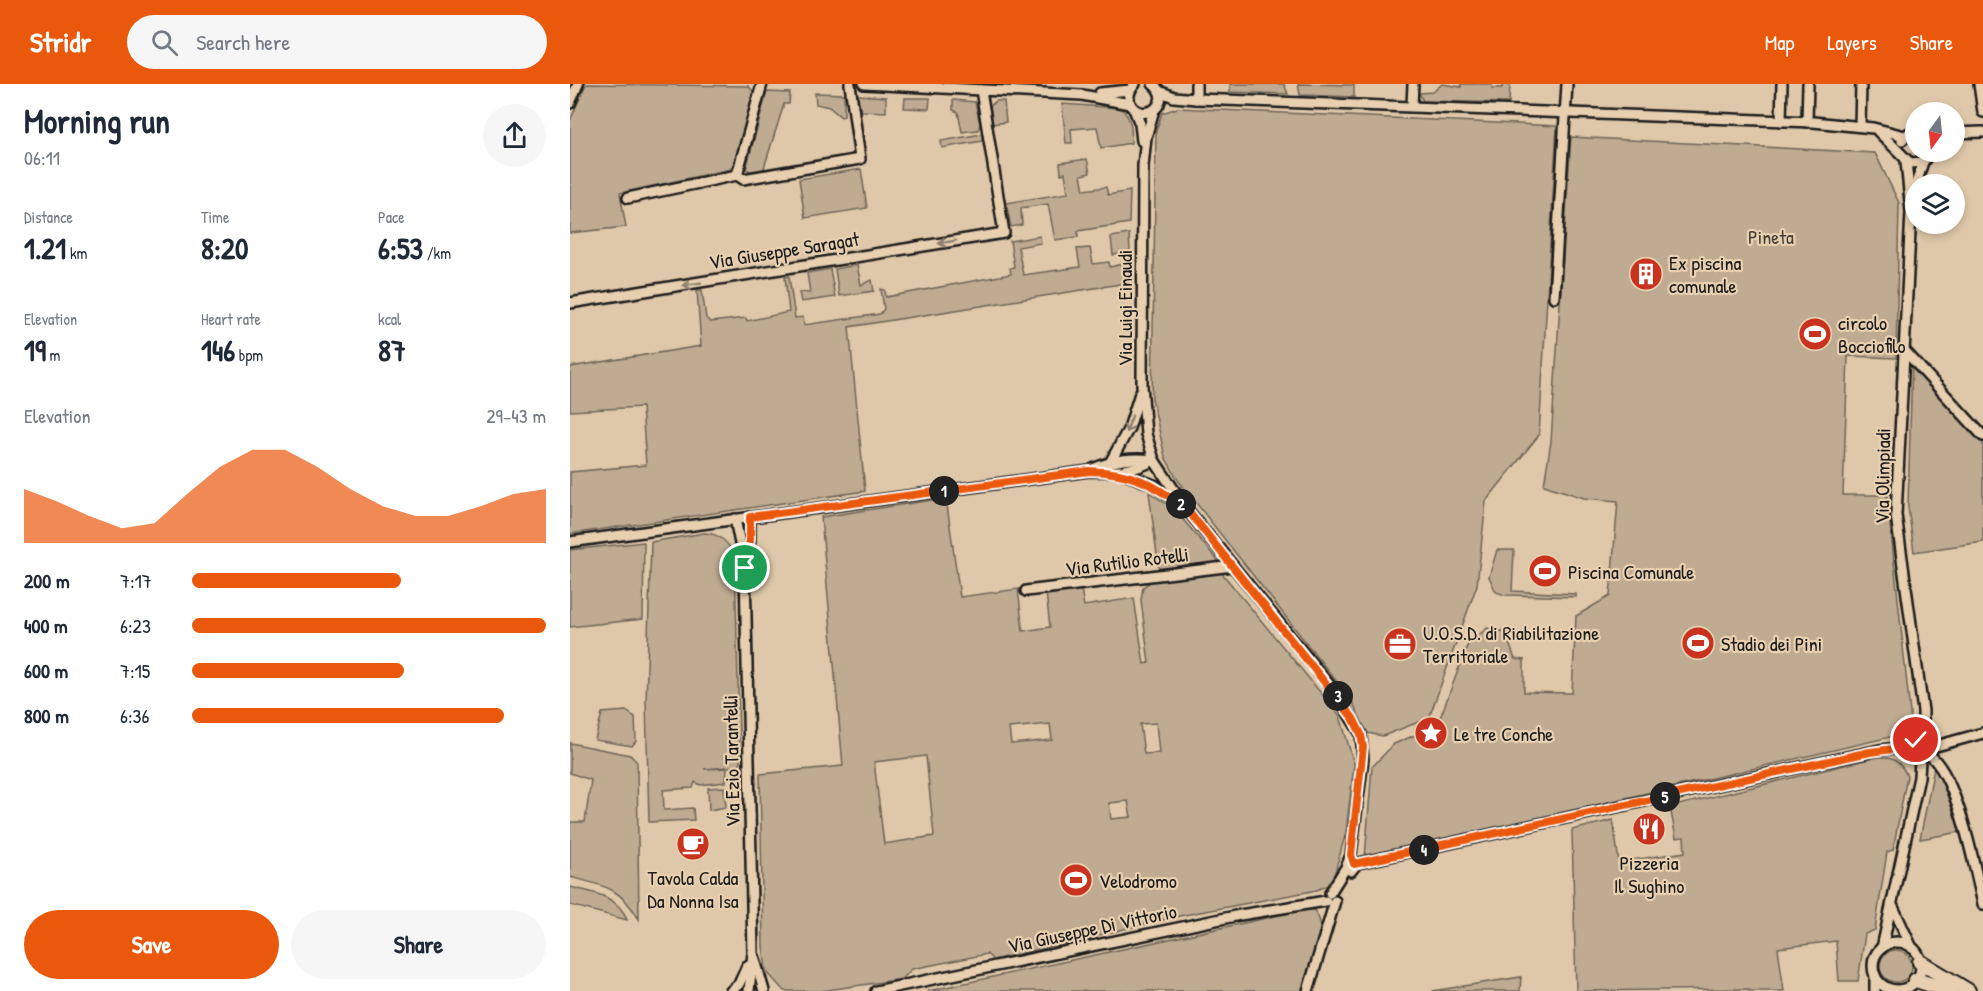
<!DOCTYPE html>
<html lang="en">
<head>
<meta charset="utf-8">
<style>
  body { margin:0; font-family:"Patrick Hand",sans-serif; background:#f6f6f7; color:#1f2937; height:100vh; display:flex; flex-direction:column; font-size:22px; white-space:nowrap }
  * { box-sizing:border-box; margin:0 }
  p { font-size:20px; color:#747a83 }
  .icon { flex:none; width:33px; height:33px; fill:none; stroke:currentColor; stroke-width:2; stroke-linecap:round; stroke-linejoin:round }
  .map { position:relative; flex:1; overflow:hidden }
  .side { display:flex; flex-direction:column; background:#fff; width:570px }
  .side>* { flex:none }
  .needle { width:39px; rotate:195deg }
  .tools { position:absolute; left:1335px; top:18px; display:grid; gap:12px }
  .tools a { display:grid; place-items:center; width:60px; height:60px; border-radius:50%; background:#fff; box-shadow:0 3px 9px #0003; font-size:30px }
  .pin { position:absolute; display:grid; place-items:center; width:51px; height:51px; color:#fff; margin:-26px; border:3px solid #fff; border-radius:50%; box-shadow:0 2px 6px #0007 }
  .km { position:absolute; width:30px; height:30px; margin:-15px; border-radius:50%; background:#222; color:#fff; font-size:16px; line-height:30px; text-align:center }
  .round { display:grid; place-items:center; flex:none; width:63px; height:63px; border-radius:32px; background:#f6f6f7 }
  .summary { display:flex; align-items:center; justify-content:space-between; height:102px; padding:0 24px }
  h1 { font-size:33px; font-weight:700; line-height:45px }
  .metrics { display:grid; grid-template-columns:repeat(3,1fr); gap:9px; height:102px; padding:6px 24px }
  .metrics div { display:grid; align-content:center }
  .metrics b { font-size:30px; font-weight:700 }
  .metrics small { font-size:16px; font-weight:400 }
  .metrics p { font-size:16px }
  .chart { height:168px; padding:12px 24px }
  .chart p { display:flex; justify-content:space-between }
  .chart svg { width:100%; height:108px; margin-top:6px; fill:#ea580c; opacity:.7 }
  .cta { display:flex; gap:12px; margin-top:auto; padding:12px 24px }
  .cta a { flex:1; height:69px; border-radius:36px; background:#ea580c; color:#fff; font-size:24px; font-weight:700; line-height:69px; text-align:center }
  .cta a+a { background:#f6f6f7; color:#1f2937 }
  ul { padding:0 24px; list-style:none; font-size:20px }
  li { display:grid; grid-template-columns:96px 72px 1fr; align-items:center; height:45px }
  li i { height:15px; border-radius:8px; background:#ea580c }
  header { display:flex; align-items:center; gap:36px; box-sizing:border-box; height:84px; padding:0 30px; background:#ea580c; color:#fff }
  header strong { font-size:28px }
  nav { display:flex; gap:33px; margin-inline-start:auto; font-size:21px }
  .search { width:420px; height:54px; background:#f6f6f7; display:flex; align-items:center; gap:15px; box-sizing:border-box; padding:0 21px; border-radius:33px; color:#747a83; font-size:22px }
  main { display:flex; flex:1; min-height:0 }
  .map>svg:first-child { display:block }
</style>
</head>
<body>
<header>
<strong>Stridr</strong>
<div class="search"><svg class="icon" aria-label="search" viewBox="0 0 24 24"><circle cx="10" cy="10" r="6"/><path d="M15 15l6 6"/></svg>Search here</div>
<nav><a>Map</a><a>Layers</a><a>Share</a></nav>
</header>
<main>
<section class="side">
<div class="summary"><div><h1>Morning run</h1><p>06:11</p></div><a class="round"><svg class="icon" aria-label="share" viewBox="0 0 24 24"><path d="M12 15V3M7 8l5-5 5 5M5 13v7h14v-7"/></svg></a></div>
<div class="metrics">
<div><p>Distance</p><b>1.21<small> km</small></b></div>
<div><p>Time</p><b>8:20</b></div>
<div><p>Pace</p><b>6:53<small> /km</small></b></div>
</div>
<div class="metrics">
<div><p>Elevation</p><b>19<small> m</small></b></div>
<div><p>Heart rate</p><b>146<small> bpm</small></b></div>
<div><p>kcal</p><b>87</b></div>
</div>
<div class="chart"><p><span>Elevation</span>29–43 m</p>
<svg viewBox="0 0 160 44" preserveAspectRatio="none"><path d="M0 44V22L10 27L20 33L30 38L40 36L50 24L60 13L70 6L80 6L90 13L100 22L110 29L120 33L130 33L140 29L150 24L160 22V44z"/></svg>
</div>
<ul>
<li><b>200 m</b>7:17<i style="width:59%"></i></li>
<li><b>400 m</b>6:23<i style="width:100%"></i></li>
<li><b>600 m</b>7:15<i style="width:60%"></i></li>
<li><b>800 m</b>6:36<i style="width:88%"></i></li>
</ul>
<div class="cta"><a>Save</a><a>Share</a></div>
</section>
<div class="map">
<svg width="1413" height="907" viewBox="0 0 1413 907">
  <rect width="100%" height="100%" fill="#dfc8a9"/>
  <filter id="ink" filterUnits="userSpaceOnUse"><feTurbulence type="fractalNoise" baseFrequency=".0167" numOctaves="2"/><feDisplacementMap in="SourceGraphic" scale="12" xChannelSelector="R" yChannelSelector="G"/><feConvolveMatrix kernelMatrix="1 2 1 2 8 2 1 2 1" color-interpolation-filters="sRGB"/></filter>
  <g filter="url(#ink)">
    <g fill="#bfab92" stroke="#6e6457" stroke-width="1.5" fill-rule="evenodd">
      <path d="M16 0 178 2 183 7 165 81 161 85 50 109 56 143 0 149V37Z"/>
      <path d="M660 0H714L718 10 660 8Z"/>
      <path d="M728 0 784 1V13L730 11Z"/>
      <path d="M872 0 891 3V0H922V4H932L933 0H940L939 19 853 17 849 9 863 8Z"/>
      <path d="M197 8 220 9 219 20H214L193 87 183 89 176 85Z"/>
      <path d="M245 9 274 10V32L271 33 259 23 246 20Z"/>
      <path d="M287 11 316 13V28L291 27Z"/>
      <path d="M335 14H360L359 25 334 24Z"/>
      <path d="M383 16 405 18 410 40 408 46 392 48 388 28 383 26Z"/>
      <path d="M426 17H434L436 38 423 40 420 22Z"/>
      <path d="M492 20 550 24C562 33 562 45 561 59L531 64 527 43 501 45 502 59H496Z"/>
      <path d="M607 24 987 42 969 351 916 417 907 501 859 634 813 652 797 649 782 617 608 396 595 373 582 314 586 47 592 29Z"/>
      <path d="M412 50V57L372 64 371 57Z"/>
      <path d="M1001 53 1305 69 1329 119 1326 274 1278 272 1273 411H1317L1342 648 795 774 802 683 824 660 867 642 898 560 917 544 935 548 945 575 954 576V608L1002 609 1006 532 1040 512 1048 417 1014 414 974 401 981 357Z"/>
      <path d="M517 75 520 89 511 91 514 106 536 103 538 111 560 107 559 139 508 147V153L485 156 478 120 451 124 452 141 441 143 436 119 498 109 495 89 491 90 490 79Z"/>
      <path d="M291 85 297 124 235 134 229 95Z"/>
      <path d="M559 150 560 168 543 171 541 153Z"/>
      <path d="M470 152 471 159 448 163 453 191 510 183 507 165 520 164 523 180 539 178 540 183 557 179 556 199 279 243 295 407 0 450V388L76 381 72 323 0 327V283L131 262 127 206H132L136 234 140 238 176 234 177 237 219 228 215 193 219 192 225 234 233 233 234 241 310 230 314 225 311 205 315 206 316 213 441 190 440 184 444 183 440 157Z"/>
      <path d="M287 181 291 201 302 196 304 207 269 212 265 185Z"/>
      <path d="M260 185 265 213 231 218 229 208 240 209 237 189Z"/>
      <path d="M1342 274 1413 352V458L1344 468 1338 423Z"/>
      <path d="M579 408 604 425 650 479 589 487Z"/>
      <path d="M376 414 390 513 448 505 453 547 480 543 476 509 511 505 514 522 564 514 574 580 579 579 571 516 573 503 585 495 651 488 770 632 784 680 776 748 762 799 747 806 609 832 423 876 417 870 342 885 332 895 251 907H214L196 887 193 862 190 690 273 682 251 433ZM586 639 589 669 574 670 570 640ZM480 640 482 656 441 660 439 644ZM356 672 364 752 314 760 304 678ZM558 717 561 733 541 735 539 719Z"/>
      <path d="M134 449C150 449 160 460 165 474L170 682 134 685 157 684 156 698 130 701 125 698 123 704 93 706 94 726 123 724 124 736 79 738 76 617 81 458Z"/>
      <path d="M74 458 73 535 0 543V466Z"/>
      <path d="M927 466H944L942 507 1006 510V513L935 511 926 508 919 493Z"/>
      <path d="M56 627 65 633 66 657 62 662 25 656 32 629Z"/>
      <path d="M0 659 60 671 67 678 69 835C49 802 34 802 0 793V738H15L21 696 0 689Z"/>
      <path d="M1308 673C1323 673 1331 678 1337 692L1323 766 1317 768 1305 846 1295 850 1288 897H1269L1266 857 1208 864 1214 907H1179V905L1006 907 1002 746 1043 736 1049 778 1115 768 1114 753 1106 754 1100 723Z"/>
      <path d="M1364 684 1370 692 1391 748 1350 755Z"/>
      <path d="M154 703 156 723 139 726 138 704Z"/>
      <path d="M0 803C22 808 49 812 57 836L0 821Z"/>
      <path d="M734 826H744C762 848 741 883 734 907H358Z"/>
      <circle cx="1326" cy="882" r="16"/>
      <path d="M951 893 950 907H862Z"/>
    </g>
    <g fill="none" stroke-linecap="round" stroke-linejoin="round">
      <g stroke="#1c1c1c" stroke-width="14">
        <g id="minor">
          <path d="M294 0 512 11 560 20"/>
          <path d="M565 0C550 15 565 36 584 26 593 18 593 8 583 0"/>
          <path d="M626 0V15"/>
          <path d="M1409 0 1413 28"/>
          <path d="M589 7 604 13 626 15 1243 38 1303 44 1335 52"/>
          <path d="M530 9 560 6"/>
          <path d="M0 19 8 0"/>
          <path d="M842 21 843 0"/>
          <path d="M564 25 570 40 572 57"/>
          <path d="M584 26 576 53 573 82 572 301 576 350 584 376 616 424 765 608 791 650 793 675 781 771 777 781"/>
          <path d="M1211 37 1212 0"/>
          <path d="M1237 38 1238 0"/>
          <path d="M1290 42 1291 0"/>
          <path d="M1308 47 1340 79 1353 78 1360 68"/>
          <path d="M1384 49 1413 48"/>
          <path d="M1332 56 1339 49 1346 48"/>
          <path d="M1336 77 1341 128 1326 431 1353 627V656"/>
          <path d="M167 91 192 0"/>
          <path d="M1346 100 1353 78"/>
          <path d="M58 114 167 91 173 95 290 75 280 0"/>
          <path d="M984 213 997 0"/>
          <path d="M0 219 434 149 411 6"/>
          <path d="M1334 266 1413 352"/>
          <path d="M541 377 559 344 570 309"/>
          <path d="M523 385C544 376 561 373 584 376"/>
          <path d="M549 388 584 401 611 420"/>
          <path d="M165 435 174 479"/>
          <path d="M0 458 519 387C543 388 563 388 584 376"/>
          <path d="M456 507 663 482"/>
          <path d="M1359 664 1413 649"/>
          <path d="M1358 670C1387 689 1405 785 1413 820"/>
          <path d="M1350 676 1341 672 1339 663 1346 656H1353"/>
          <path d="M784 780 1309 666 1339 663"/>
          <path d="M760 809 778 780 782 779 785 782 781 787 776 783"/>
          <path d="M1323 823 1342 864"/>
          <circle cx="1327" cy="882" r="24"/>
          <path d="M1312 864 1349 693 1350 676"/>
          <path d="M184 872 194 907"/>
          <path d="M1305 891V907"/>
          <path d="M161 907 169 900 177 882"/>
          <path d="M179 907 183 869 175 485 180 456V433"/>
          <path d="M306 907 670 831 756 817"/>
          <path d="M738 907 765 817"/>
        </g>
      </g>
      <g stroke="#1c1c1c" stroke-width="18">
        <g id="highway">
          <path d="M1350 878 1398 907"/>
          <path d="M1346 896 1380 907"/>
        </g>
      </g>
      <use href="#minor" stroke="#e7cfaf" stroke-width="9"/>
      <use href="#highway" stroke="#e7cfaf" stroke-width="14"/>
    </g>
    <defs><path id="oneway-shaft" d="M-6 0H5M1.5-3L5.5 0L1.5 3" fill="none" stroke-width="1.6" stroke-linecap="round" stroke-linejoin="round" transform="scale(1.5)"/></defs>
    <g stroke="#8c7e6d">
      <use href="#oneway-shaft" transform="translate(377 158) rotate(171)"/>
      <use href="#oneway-shaft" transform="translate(122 200) rotate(171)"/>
      <use href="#oneway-shaft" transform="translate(559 340) rotate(110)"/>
    </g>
  </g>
  <g fill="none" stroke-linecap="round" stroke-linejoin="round" filter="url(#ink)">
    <g stroke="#fff" stroke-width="12">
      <path id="route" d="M175 484 180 456V433L519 387C563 388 581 399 616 424L783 634 791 650 793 663 781 771 784 780 1300 668 1339 663 1346 656"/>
    </g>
    <use href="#route" stroke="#ea580c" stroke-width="8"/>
  </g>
  <defs>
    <g id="building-disc" transform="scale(1.725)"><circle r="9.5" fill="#c8321e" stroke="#e7cfaf"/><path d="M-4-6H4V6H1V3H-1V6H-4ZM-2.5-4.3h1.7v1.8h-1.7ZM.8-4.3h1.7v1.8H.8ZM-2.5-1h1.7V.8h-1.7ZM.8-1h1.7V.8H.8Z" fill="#fff"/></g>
    <g id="stadium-disc" transform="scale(1.725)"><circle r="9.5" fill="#c8321e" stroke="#e7cfaf"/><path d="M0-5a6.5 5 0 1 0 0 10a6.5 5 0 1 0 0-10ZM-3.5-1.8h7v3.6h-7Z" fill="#fff"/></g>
    <g id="office-disc" transform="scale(1.725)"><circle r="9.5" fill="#c8321e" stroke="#e7cfaf"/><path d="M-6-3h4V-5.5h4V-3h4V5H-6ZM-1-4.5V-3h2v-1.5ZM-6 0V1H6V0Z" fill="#fff"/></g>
    <g id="sight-disc" transform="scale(1.725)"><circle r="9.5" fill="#c8321e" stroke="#e7cfaf"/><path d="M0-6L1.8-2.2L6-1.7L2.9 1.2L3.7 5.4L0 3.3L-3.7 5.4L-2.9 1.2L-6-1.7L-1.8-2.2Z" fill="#fff"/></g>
    <g id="restaurant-disc" transform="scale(1.725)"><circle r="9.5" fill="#c8321e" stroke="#e7cfaf"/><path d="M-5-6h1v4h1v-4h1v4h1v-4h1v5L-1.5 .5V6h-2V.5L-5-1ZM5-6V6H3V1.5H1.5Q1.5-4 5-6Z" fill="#fff"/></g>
    <g id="cafe-disc" transform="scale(1.725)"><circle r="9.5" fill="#c8321e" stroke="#e7cfaf"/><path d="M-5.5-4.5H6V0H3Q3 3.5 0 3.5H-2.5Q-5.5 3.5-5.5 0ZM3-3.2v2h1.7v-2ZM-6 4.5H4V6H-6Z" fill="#fff"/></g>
  </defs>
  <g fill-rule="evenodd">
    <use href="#building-disc" x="1076" y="190"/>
    <use href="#stadium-disc" x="1245" y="250"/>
    <use href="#stadium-disc" x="975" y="487"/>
    <use href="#stadium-disc" x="1128" y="559"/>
    <use href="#office-disc" x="830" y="560"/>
    <use href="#sight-disc" x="861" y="649"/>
    <use href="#restaurant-disc" x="1079" y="745"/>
    <use href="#cafe-disc" x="123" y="760"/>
    <use href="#stadium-disc" x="506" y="796"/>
  </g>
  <g text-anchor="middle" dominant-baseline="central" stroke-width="4.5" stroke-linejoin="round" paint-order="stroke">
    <g font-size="20" fill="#45403a" stroke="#e7cfaf">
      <text x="1201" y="152">Pineta</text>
    </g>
    <g font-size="20" fill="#1c1c1c" stroke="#e7cfaf">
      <text transform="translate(214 166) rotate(-9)">Via Giuseppe Saragat</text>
      <text transform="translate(554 224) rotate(-90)">Via Luigi Einaudi</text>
      <text transform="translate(1312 392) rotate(-89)">Via Olimpiadi</text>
      <text transform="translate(557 477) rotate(-7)">Via Rutilio Rotelli</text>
      <text transform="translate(161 677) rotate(-91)">Via Ezio Tarantelli</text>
      <text transform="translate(522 844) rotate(-12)">Via Giuseppe Di Vittorio</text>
    </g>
    <g font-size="20" fill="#1c1c1c" stroke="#e7cfaf" text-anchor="start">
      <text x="1099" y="178">Ex piscina<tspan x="1099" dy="23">comunale</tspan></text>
      <text x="1268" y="238">circolo<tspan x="1268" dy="23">Bocciofilo</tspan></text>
      <text x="998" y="487">Piscina Comunale</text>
      <text x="853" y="548">U.O.S.D. di Riabilitazione<tspan x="853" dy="23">Territoriale</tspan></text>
      <text x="1151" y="559">Stadio dei Pini</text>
      <text x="884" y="649">Le tre Conche</text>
      <text x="1079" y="778" text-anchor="middle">Pizzeria<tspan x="1079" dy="23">Il Sughino</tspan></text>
      <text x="123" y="793" text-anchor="middle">Tavola Calda<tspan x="123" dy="23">Da Nonna Isa</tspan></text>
      <text x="529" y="796">Velodromo</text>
    </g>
  </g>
</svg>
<div class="tools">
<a><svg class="needle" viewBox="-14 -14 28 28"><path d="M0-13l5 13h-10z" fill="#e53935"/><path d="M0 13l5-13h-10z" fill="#747a83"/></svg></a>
<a><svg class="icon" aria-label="layers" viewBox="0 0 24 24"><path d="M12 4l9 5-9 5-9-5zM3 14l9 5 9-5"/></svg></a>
</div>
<div class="pin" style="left:175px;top:484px;background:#1e9e55"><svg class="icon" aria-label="arrive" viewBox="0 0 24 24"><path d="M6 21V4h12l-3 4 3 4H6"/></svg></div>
<div class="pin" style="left:1346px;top:656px;background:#d93025"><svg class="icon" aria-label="check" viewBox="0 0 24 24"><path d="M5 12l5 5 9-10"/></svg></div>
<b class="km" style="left:374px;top:407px">1</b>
<b class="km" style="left:611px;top:420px">2</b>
<b class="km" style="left:768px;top:612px">3</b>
<b class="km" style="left:854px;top:766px">4</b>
<b class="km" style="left:1095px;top:713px">5</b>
</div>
</main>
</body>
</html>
